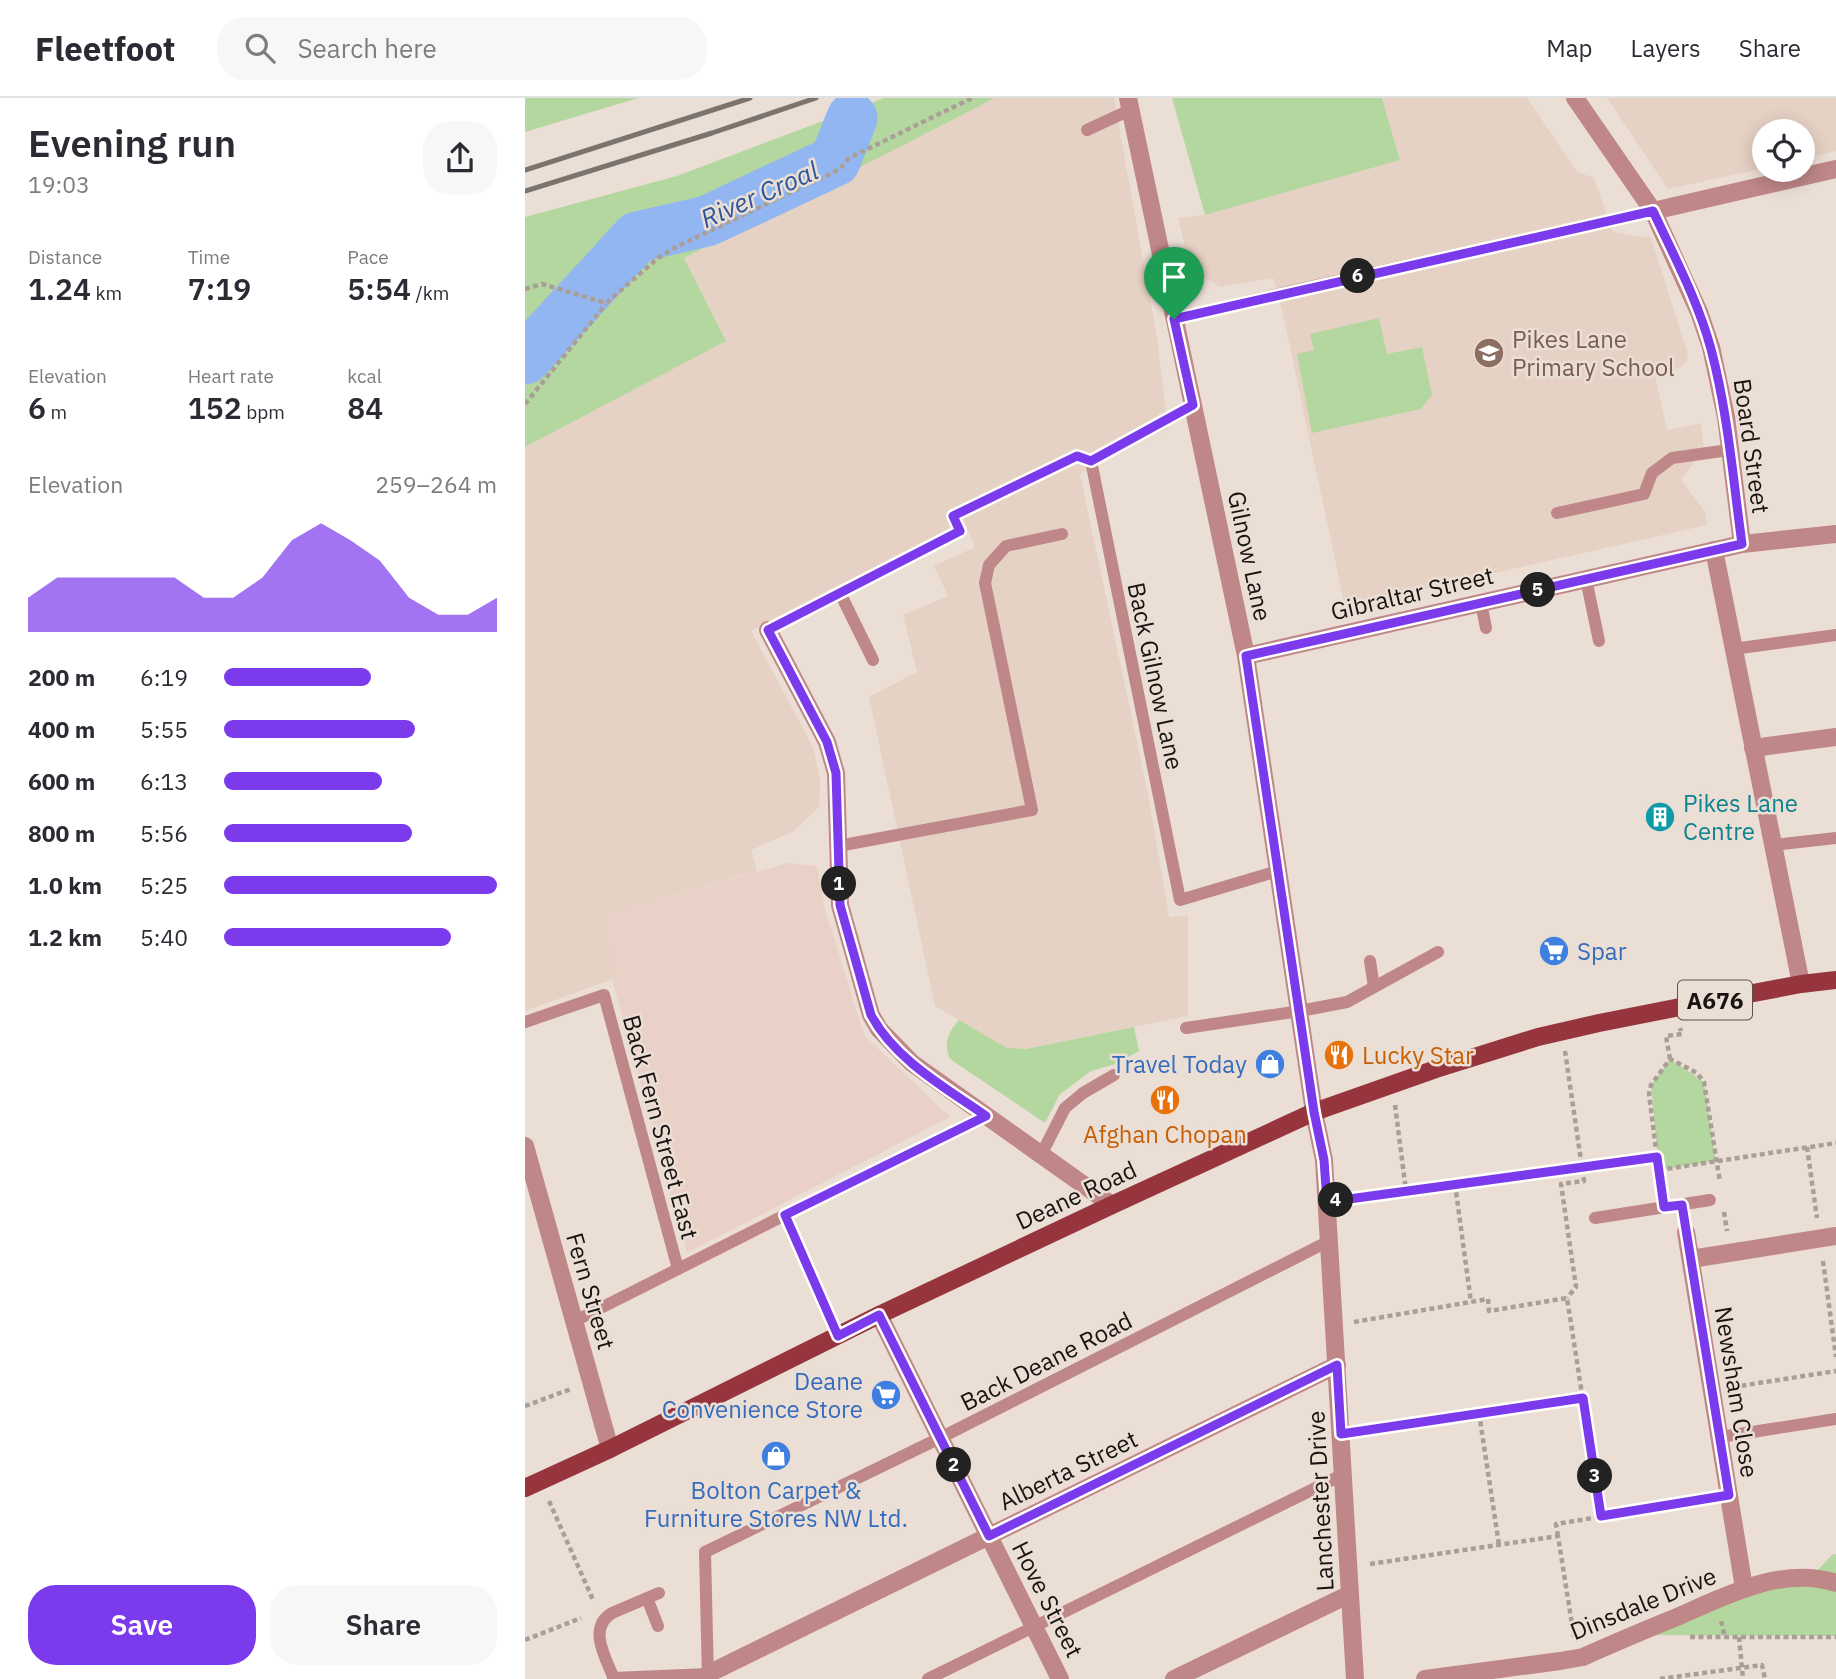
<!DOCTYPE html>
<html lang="en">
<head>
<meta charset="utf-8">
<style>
  body { margin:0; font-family:"IBM Plex Sans",sans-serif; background:#f7f7f7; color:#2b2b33; height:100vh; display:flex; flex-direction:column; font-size:26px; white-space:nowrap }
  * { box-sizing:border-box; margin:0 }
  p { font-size:23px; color:#7c7c81 }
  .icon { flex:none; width:38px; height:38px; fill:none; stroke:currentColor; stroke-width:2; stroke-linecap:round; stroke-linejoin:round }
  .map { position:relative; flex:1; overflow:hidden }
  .panel { display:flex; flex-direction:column; background:#fff; width:525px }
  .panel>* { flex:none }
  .controls { position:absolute; left:1227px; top:21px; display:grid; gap:14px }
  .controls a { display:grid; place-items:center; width:63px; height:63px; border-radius:50%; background:#fff; box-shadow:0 4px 18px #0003; font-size:35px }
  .pin { position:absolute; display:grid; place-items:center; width:60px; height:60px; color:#fff; margin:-72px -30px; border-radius:50% 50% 50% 0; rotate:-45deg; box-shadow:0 0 7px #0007 }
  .pin .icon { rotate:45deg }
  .km { position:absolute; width:35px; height:35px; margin:-18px; border-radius:50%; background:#222; color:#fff; font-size:19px; line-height:35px; text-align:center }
  .round { display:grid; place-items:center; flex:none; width:74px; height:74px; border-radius:28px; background:#f7f7f7 }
  .summary { display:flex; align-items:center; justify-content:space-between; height:119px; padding:0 28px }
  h1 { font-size:38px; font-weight:600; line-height:52px }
  .stats { display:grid; grid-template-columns:repeat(3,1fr); gap:10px; height:119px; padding:7px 28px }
  .stats div { display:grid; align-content:center }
  .stats b { font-size:30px; font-weight:600 }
  .stats small { font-size:19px; font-weight:400 }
  .stats p { font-size:19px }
  .chart { height:196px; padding:14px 28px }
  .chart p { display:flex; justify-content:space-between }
  .chart svg { width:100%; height:126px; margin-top:7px; fill:#7c3aed; opacity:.7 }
  .button { display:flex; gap:14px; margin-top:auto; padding:14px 28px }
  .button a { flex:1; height:80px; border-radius:28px; background:#7c3aed; color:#fff; font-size:28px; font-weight:600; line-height:80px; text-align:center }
  .button a+a { background:#f7f7f7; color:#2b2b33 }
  ul { padding:0 28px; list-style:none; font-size:23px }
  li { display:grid; grid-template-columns:112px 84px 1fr; align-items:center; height:52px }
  li i { height:18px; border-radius:9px; background:#7c3aed }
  header { display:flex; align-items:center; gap:42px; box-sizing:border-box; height:98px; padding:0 35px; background:#fff; border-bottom:2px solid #e1e1e2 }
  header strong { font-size:33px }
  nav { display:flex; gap:38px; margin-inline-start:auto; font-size:24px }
  .search { width:490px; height:63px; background:#f7f7f7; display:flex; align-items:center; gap:18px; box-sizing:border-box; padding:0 24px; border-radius:28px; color:#7c7c81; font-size:26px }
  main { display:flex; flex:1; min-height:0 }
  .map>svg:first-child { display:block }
</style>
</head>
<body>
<header>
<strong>Fleetfoot</strong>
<div class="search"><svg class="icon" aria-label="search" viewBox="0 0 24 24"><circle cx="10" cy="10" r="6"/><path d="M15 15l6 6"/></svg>Search here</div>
<nav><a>Map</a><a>Layers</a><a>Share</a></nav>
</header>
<main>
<section class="panel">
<div class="summary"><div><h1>Evening run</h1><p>19:03</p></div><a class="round"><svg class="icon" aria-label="share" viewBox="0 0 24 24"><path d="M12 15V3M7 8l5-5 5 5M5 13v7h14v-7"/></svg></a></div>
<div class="stats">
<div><p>Distance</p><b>1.24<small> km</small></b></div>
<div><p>Time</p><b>7:19</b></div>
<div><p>Pace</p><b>5:54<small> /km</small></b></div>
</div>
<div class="stats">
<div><p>Elevation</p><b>6<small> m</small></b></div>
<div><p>Heart rate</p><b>152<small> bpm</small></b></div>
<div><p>kcal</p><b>84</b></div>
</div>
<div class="chart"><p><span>Elevation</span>259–264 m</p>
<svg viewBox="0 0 160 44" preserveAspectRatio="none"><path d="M0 44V32L10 25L20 25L30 25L40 25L50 25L60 32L70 32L80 25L90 12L100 6L110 12L120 19L130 32L140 38L150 38L160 32V44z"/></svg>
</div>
<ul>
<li><b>200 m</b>6:19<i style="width:54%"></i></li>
<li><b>400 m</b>5:55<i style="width:70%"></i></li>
<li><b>600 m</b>6:13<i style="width:58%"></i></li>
<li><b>800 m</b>5:56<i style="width:69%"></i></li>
<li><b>1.0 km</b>5:25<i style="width:100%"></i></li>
<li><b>1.2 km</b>5:40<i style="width:83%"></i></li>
</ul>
<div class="button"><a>Save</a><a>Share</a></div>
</section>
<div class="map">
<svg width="1311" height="1581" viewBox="0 0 1311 1581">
  <rect width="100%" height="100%" fill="#ebded5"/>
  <path fill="#ead1c8" d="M263 765 292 768 300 811 339 937 425 1019 162 1155 87 882 94 879 77 818Z"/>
  <g fill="#e6d2c4">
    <path d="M470 0H589L632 240 643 330 555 376 624 701 644 819 663 817V918L501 951H482L410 908 344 599 392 574 378 517 423 498 409 468 450 449 439 423 226 533 288 649 295 681 294 709 269 733 226 752 232 773 77 818 94 879 0 913V349L200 243 159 160Z"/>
    <path d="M857 0H1002L1052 74 1069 80 1088 134 1126 140 1163 256 1162 263 1156 269 1130 277 1142 332 1176 325 1179 353 1156 381 1180 414 1182 427 820 509 758 216 748 180 695 189 665 170 653 120 680 117 875 61Z"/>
    <path d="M1082 0H1311V53L1278 61V33H1239V70L1143 91Z"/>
  </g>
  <g fill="#b4d79f">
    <path d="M0 0H113L0 34Z"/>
    <path d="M359 0H470L159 160 201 243 0 349V119L152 78Z"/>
    <path d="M647 0H857L875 62 680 117Z"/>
    <path d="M854 220 862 256 897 249 907 297 896 311 787 335 772 256 789 252 785 236Z"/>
    <path d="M434 922 482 950 501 951 609 929 614 953 591 966 566 973 535 996 520 1025 425 961C418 944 423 935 434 922Z"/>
    <path d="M1145 961 1179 984 1191 1063 1134 1072 1126 987Z"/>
    <path d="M1311 1456V1538L1110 1537 1249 1483 1285 1480 1307 1457Z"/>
  </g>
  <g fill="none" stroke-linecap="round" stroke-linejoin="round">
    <path stroke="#92b6f1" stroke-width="51" d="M0 261 112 139 182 123 310 63 327 20"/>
    <g stroke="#aa9f98" stroke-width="4.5" stroke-dasharray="5 3.5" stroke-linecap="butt">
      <path d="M0 191 17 186 81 205 133 160 151 149 315 71 324 60 447 0"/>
      <path d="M0 306 81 206"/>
      <path d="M439 413 548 360"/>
      <path d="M1040 953 1059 1083 1036 1086 1051 1189 1042 1200"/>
      <path d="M1145 961 1141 938 1157 936 1155 930"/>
      <path d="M870 1007 881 1093"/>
      <path d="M1282 1049 1292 1120"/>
      <path d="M1134 1072 1311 1045"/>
      <path d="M930 1086 946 1204"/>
      <path d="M1136 1091 1124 996 1126 987 1145 961 1172 975 1179 984 1195 1084"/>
      <path d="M823 1101 1132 1059"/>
      <path d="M1199 1114 1202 1133"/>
      <path d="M1298 1163 1311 1259"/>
      <path d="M829 1224 963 1201 964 1213 1042 1200 1076 1418"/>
      <path d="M1208 1289 1311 1273"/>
      <path d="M0 1308 46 1291"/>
      <path d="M954 1315 974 1447"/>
      <path d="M838 1333 1057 1300"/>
      <path d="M24 1403 69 1504"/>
      <path d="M1033 1438 1031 1426 1184 1401"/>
      <path d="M845 1466 1033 1438 1049 1539"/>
      <path d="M1196 1523 1200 1539"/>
      <path d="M1165 1539H1311"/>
      <path d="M1214 1539 1218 1581"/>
      <path d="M0 1542 56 1520"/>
      <path d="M1135 1581 1237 1567 1240 1581"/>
    </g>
    <g stroke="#bf8787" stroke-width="12">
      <path d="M562 32 605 12"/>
      <path d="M650 221 766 193 1128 113"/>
      <path d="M668 308 566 363 655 802 753 773"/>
      <path d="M1032 415 1119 396 1127 375 1147 360 1204 352"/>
      <path d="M1061 481 1074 543"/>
      <path d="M315 495 348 562"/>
      <path d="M956 505 961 530"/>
      <path d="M243 532 435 433"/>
      <path d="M1208 551 1311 537"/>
      <path d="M1248 747 1311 740"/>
      <path d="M313 748 507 712 460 485 464 467 481 448 537 436"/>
      <path d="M845 863 849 889"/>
      <path d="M0 924 79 897 153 1171"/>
      <path d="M661 930 775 913 822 904 913 854"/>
      <path d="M516 1057 540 1010 558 995 589 977"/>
      <path d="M1157 1106 1161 1134"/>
      <path d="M260 1117 313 1238"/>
      <path d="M1070 1120 1185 1102"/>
      <path d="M50 1223 260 1117 462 1018"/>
      <path d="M1195 1339 1311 1321"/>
      <path d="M122 1500 133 1528"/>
      <path d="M88 1580 183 1576"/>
      <path d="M89 1581C81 1560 62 1530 87 1515L134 1495"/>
      <path d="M183 1581 180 1454 415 1340 804 1143"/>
      <path d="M403 1581 819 1376"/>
    </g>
    <g stroke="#bf8787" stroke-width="18">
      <path d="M603 0 721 558 789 1014 799 1062 830 1581"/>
      <path d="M1050 0 1128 113 1174 214 1186 249 1201 319 1217 446"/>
      <path d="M1128 113 1311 71"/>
      <path d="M1189 452 1276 886"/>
      <path d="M243 532 302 644 311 675 315 807 346 917 354 931 387 965 587 1107"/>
      <path d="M721 558 1217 446 1311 436"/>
      <path d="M1228 650 1311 639"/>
      <path d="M0 1048 85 1351"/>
      <path d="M1161 1134 1219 1490"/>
      <path d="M1166 1161 1311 1138"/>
      <path d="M354 1217 535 1581"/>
      <path d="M183 1576 812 1267"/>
      <path d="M649 1581 825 1496"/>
      <path d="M900 1581 1035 1563 1058 1559C1089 1545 1120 1532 1152 1519 1200 1498 1258 1467 1311 1485"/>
    </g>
    <path stroke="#96353d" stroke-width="18" d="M0 1390 85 1351 354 1217 587 1107 789 1014 911 971 1013 939 1074 925 1165 907 1276 886 1311 882"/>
    <g stroke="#7b736d" stroke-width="5">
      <path d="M0 72 225 0"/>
      <path d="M0 93 187 35 291 0"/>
    </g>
  </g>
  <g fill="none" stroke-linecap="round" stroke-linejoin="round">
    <g stroke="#fff" stroke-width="14">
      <path id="route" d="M1128 113C1149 158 1173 203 1186 251 1203 315 1208 381 1217 446L721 558 789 1014 799 1062 802 1104 1132 1059 1139 1109 1157 1107 1204 1397 1076 1418 1058 1300 816 1336 812 1267 464 1438 354 1217 313 1238 260 1117 461 1018C421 990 370 962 346 917L315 807 311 675 302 644 243 532 435 433 428 418 552 358 566 363 668 307 649 221Z"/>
    </g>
    <use href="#route" stroke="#7c3aed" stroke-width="9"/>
  </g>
  <defs>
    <g id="school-disc" transform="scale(1.575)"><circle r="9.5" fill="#8d6e63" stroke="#ebded5"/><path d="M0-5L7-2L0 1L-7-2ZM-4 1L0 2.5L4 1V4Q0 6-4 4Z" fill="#fff"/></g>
    <g id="building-disc" transform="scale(1.575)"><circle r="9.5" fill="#0f9aa8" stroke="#ebded5"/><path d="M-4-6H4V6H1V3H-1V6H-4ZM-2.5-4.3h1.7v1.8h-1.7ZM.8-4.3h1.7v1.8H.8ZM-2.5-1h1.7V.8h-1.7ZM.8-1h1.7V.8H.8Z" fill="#fff"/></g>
    <g id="supermarket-disc" transform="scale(1.575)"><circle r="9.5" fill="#3f7fe0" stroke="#ebded5"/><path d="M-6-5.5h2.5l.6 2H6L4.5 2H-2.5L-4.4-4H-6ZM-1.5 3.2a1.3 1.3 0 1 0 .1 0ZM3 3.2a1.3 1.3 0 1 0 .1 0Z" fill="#fff"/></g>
    <g id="restaurant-disc" transform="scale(1.575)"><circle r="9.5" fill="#e8710a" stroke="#ebded5"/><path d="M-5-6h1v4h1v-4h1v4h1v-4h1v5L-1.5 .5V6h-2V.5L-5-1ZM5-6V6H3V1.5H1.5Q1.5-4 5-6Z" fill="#fff"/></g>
    <g id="shop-disc" transform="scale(1.575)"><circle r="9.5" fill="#3f7fe0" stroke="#ebded5"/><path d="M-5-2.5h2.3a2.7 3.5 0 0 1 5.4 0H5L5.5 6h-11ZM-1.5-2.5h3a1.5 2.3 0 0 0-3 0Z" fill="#fff"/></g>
  </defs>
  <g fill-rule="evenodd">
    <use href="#school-disc" x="964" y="255"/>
    <use href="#building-disc" x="1135" y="719"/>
    <use href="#supermarket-disc" x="1029" y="853"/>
    <use href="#restaurant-disc" x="814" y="957"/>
    <use href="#shop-disc" x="745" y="966"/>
    <use href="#restaurant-disc" x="640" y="1002"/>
    <use href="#supermarket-disc" x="361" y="1297"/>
    <use href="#shop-disc" x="251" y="1358"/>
  </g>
  <g text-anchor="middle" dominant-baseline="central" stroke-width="5" stroke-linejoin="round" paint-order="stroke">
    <rect fill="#ebded5" stroke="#58514c" stroke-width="2" x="1153" y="882.5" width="74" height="39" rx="5"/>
    <g font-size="23" font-weight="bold" fill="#191411">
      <text x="1190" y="902">A676</text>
    </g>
    <g font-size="24" fill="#785e54" stroke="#ebded5" text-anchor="start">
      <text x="987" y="241">Pikes Lane<tspan x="987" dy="28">Primary School</tspan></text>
    </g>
    <g font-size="24" fill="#191411" stroke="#ebded5">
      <text transform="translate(1227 348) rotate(82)">Board Street</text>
      <text transform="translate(725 458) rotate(78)">Gilnow Lane</text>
      <text transform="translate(887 495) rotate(-13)">Gibraltar Street</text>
      <text transform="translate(631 578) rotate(78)">Back Gilnow Lane</text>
      <text transform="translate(136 1029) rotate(75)">Back Fern Street East</text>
      <text transform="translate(551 1097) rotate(-25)">Deane Road</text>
      <text transform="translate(66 1193) rotate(74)">Fern Street</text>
      <text transform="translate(521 1263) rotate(-27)">Back Deane Road</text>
      <text transform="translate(1212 1294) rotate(81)">Newsham Close</text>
      <text transform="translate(543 1372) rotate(-26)">Alberta Street</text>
      <text transform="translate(795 1403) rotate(-93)">Lanchester Drive</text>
      <text transform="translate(523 1501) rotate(63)">Hove Street</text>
      <text transform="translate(1118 1505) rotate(-22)">Dinsdale Drive</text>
    </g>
    <g font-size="24" fill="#0d838f" stroke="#ebded5" text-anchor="start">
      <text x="1158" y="705">Pikes Lane<tspan x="1158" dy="28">Centre</tspan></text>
    </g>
    <g font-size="24" fill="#366cbe" stroke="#ebded5" text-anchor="end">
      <text x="1052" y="853" text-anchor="start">Spar</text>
      <text x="722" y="966">Travel Today</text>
      <text x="338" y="1283">Deane<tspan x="338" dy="28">Convenience Store</tspan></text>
      <text x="251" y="1392" text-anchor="middle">Bolton Carpet &amp;<tspan x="251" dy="28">Furniture Stores NW Ltd.</tspan></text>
    </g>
    <g font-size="24" fill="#c56008" stroke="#ebded5" text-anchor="start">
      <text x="837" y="957">Lucky Star</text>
      <text x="640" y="1036" text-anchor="middle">Afghan Chopan</text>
    </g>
    <g font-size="26" font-style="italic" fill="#2b569c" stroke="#ebded5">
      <text transform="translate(234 96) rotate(-24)">River Croal</text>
    </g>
  </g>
</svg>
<div class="controls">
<a><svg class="icon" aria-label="locate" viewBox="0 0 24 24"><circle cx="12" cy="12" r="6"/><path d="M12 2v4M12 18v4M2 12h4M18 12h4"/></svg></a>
</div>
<div class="pin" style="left:649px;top:221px;background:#1e9e55"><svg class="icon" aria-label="arrive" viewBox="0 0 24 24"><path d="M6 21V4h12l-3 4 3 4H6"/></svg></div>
<b class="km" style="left:314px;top:786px">1</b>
<b class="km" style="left:429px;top:1367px">2</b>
<b class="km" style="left:1070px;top:1378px">3</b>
<b class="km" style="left:811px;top:1102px">4</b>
<b class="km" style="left:1013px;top:492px">5</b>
<b class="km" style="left:833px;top:178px">6</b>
</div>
</main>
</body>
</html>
